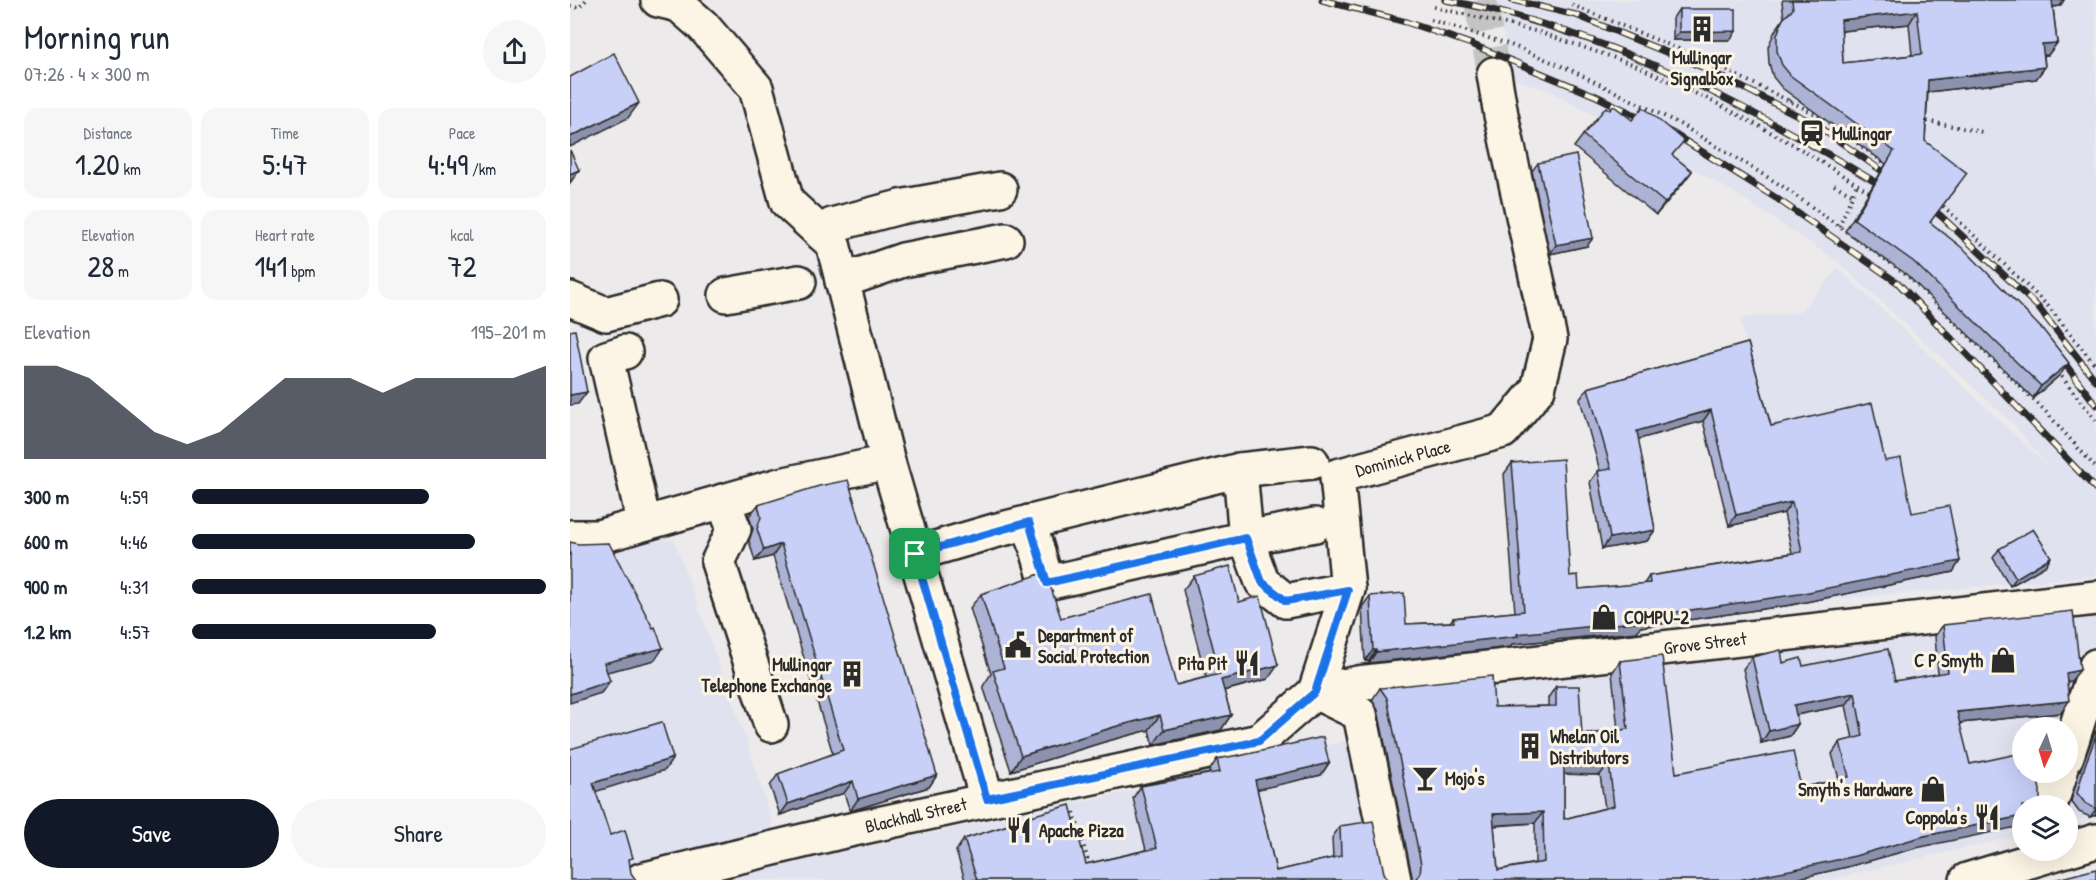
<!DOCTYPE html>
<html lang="en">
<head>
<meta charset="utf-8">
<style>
  body { margin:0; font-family:"Patrick Hand",sans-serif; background:#f6f6f7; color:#1f2937; height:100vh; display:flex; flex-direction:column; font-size:22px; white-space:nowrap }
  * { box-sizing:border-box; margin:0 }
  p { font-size:20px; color:#747a83 }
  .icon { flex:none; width:33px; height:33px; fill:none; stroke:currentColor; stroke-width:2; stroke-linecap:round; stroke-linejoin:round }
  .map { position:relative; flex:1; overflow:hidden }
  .drawer { display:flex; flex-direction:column; background:#fff; width:570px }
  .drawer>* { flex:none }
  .needle { width:39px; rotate:184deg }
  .controls { position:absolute; left:1442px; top:717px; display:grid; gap:12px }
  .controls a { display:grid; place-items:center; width:66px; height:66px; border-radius:50%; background:#fff; box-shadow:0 6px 24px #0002; font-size:30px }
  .pin { position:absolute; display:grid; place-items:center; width:51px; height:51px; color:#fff; margin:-26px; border-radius:12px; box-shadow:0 3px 9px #0006 }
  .round { display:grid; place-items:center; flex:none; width:63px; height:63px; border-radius:32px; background:#f6f6f7 }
  .summary { display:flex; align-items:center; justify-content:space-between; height:102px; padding:0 24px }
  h1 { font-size:33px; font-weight:600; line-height:45px }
  .stats { display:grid; grid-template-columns:repeat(3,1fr); gap:9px; height:102px; padding:6px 24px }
  .stats div { display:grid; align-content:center; border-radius:15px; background:#f6f6f7; text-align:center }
  .stats b { font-size:30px; font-weight:600 }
  .stats small { font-size:16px; font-weight:400 }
  .stats p { font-size:16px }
  .chart { height:168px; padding:12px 24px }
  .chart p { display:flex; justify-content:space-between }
  .chart svg { width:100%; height:108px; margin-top:6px; fill:#111827; opacity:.7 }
  .primary-button { display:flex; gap:12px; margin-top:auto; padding:12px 24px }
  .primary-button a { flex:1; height:69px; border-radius:36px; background:#111827; color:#fff; font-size:24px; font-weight:600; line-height:69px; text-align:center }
  .primary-button a+a { background:#f6f6f7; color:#1f2937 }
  ul { padding:0 24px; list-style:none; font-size:20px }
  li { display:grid; grid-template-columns:96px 72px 1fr; align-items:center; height:45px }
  li i { height:15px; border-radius:8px; background:#111827 }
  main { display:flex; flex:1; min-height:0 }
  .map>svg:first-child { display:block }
</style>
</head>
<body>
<main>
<section class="drawer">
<div class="summary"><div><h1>Morning run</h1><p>07:26 · 4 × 300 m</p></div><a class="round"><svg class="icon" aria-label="share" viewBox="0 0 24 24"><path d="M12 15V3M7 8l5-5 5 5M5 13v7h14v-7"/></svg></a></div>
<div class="stats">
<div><p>Distance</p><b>1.20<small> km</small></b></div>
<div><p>Time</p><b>5:47</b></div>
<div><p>Pace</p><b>4:49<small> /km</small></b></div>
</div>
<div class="stats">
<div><p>Elevation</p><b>28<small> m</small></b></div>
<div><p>Heart rate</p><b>141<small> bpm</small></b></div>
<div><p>kcal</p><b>72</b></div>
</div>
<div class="chart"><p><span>Elevation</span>195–201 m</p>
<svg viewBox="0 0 160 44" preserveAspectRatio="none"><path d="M0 44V6L10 6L20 11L30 22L40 33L50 38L60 33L70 22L80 11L90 11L100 11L110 17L120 11L130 11L140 11L150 11L160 6V44z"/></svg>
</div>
<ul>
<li><b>300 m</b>4:59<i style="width:67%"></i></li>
<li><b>600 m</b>4:46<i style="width:80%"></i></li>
<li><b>900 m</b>4:31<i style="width:100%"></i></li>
<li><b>1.2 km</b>4:57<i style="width:69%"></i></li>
</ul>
<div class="primary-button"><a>Save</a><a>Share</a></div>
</section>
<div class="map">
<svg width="1526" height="880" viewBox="0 0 1526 880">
  <rect width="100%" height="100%" fill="#eceaeb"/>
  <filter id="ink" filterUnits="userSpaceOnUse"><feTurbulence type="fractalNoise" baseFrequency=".0167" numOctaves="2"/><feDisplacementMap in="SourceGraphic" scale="12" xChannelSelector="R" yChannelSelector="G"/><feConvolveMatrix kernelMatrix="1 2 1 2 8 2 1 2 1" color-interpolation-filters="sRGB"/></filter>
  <g filter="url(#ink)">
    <g fill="#e1e2ef" fill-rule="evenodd">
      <path d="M925 0H1526V576L1233 602 1170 318 1230 312 1268 268 1477 465 1443 424 1267 261 1160 190 980 91 944 79Z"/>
      <path d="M104 540 180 750 214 864 619 779 745 749 784 738 801 691 1526 604V815L1497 823V806H1452V835L1257 880H0V546ZM1452 728H1497V772H1452Z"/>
    </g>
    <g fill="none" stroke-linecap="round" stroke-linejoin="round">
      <path stroke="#c5c4c5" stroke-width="33" stroke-dasharray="33 16" stroke-linecap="butt" d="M910 0 924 74"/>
      <g stroke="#2b2b2b" stroke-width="38">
        <g id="minor">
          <path d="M88 0 109 5 133 26 186 88 217 202 263 244 318 462 417 799"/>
          <path d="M252 234 262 225 330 207 430 189"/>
          <path d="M272 281 333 260 436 240"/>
          <path d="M156 295 229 282"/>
          <path d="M0 299 36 314 90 300"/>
          <path d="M55 352 36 358 74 523"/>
          <path d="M670 470 676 538 692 582 716 601 778 589"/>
          <path d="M153 501 164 529 148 562 201 725"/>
          <path d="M459 522 477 583 676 538 745 525"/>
          <path d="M0 537H28L206 486 318 462"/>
          <path d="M345 554 424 531 670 470 742 462"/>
          <path d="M745 692 778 589 767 476 933 431 968 389 980 339 931 115 924 74"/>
          <path d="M745 692 790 714 824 880"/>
          <path d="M1497 756 1526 666"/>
          <path d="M1480 806 1491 772"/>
          <path d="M71 880 266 833 689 741 745 692 788 683 1526 598"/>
        </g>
      </g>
      <g stroke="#2b2b2b" stroke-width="38">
        <path id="major" d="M1397 880 1526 841"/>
      </g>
      <g stroke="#2b2b2b" stroke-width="4" stroke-dasharray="1.5 4.5" stroke-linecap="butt">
        <path d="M1002 5 1133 59 1248 115 1319 166"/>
        <path d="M0 6 9 8 16 0"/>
        <path d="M864 7 969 32 1065 65 1148 104 1224 145 1301 193"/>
        <path d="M861 20 941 45 1001 70 1108 123 1212 186 1336 274 1476 412 1526 468"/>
        <path d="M1219 101 1223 97"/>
        <path d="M1351 120 1412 132"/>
        <path d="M1264 185 1282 194"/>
        <path d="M1369 202 1478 306 1526 366"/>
        <path d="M1269 226 1287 184"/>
        <path d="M1488 372 1526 421"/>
        <path d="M504 812 520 868"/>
      </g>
      <use href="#minor" stroke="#fcf5e5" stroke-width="33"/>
      <use href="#major" stroke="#fcf5e5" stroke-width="33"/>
      <g stroke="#2b2b2b" stroke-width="7">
        <g id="rail">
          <path d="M752 0 836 22 901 44 1026 96 1104 134 1206 198 1328 283 1526 489"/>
          <path d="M875 0C1033 29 1170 101 1307 183L1318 192"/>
          <path d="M942 0 1006 15 1132 67 1243 123 1325 180"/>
          <path d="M1354 202 1372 217 1467 306 1526 381"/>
          <path d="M1487 353 1526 405"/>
        </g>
      </g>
      <use href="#rail" stroke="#fcf5e5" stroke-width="4.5" stroke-dasharray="14" stroke-linecap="butt"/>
    </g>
    <g fill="#acb3d5" stroke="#2b2b2b" stroke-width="1.5" fill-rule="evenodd">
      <path d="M1213 0H1494L1490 6 1483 7 1487 43 1478 55H1474L1475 67 1466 79 1358 92 1355 141 1388 185 1360 222 1490 375 1463 398 1336 274 1275 231 1316 164 1212 88 1203 77 1199 63 1198 47 1205 31 1214 18 1212 2ZM1339 24 1342 55 1273 63 1271 31Z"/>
      <path d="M1109 9 1166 31 1160 40H1103V18Z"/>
      <path d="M1013 135 1103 156 1122 171 1113 183 1086 215 1004 147Z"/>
      <path d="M968 163 1017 246 980 254 962 171Z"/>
      <path d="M1178 343 1201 426 1315 461 1342 513 1383 572 1221 605 1070 627 1067 632 942 644 940 647 799 663V661H795L792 607 800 596 836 624 880 622 883 618 945 612 934 474 942 463 1000 576 1009 589 1074 584 1079 576 1222 553 1214 513 1159 526 1133 421 1068 439 1085 530 1077 541 1032 549 1020 482 1028 471H1030L1010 399 1018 388Z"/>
      <path d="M188 505 367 775 359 787 280 811 274 793 210 815 200 786 208 774 263 754 203 556 185 561 179 541 183 529 179 516Z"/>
      <path d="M1429 549 1475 566 1440 586 1423 558Z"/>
      <path d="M624 576 669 602 698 679 654 691 661 715 651 730 583 745 579 730 534 742 441 771 413 686 421 674 400 608 411 594 491 618 606 685 636 677 613 590Z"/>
      <path d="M1373 625 1501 681 1497 682 1491 713 1390 723 1346 848 1277 867 1220 880H842V876L808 710 802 700 810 688 924 707 978 706V698L986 686 1012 735 1048 730 1042 673 1050 661 1106 773 1231 788 1269 779 1262 754 1270 742 1283 739 1276 705 1226 715 1228 724 1220 736 1191 743 1173 669 1182 657 1325 681 1368 674 1365 636ZM994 774 1030 775 1035 808 994 819ZM965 823V863L928 870 924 826Z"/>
      <path d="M1526 730V815L1520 817 1509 812 1501 801 1509 773Z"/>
      <path d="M669 756 759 763 751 775 687 789 706 871 763 858 762 838 770 826 814 873 818 880H395L386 851 394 839 455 820 457 817 516 864 576 850 563 798 571 786 640 773 639 771 647 759Z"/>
    </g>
    <g fill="#8c92ae" stroke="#2b2b2b" stroke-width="1.5">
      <path d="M1479 0H1494L1490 6 1473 8Z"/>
      <path d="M1347 11 1339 24 1262 32 1271 20Z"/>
      <path d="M1166 31 1160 40H1103L1109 32Z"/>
      <path d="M1487 43 1478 55 1464 56 1472 44Z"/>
      <path d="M1475 67 1466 79 1350 93 1358 80Z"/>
      <path d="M69 103 58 118 0 147V137Z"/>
      <path d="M9 170 0 183V174Z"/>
      <path d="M1122 171 1113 183 1086 215 1095 203Z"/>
      <path d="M1023 238 1017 246 980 254 986 245Z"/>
      <path d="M1499 363 1490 375 1463 398 1471 386Z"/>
      <path d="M17 392 8 404 0 405V395Z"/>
      <path d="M1141 410 1133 421 1059 442 1067 431Z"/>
      <path d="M1222 502 1214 513 1159 526 1166 515Z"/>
      <path d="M1085 530 1077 541 1032 549 1040 538Z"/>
      <path d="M211 544 203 556 185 561 194 550Z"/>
      <path d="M1481 557 1475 566 1440 586 1446 578Z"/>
      <path d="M1390 561 1383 572 1221 605 1070 627 1067 632 942 644 940 647 799 663 806 652 1074 617Z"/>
      <path d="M93 648 85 660 25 675 34 663Z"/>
      <path d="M803 650H806L799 661H795Z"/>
      <path d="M708 665 698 679 641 694 651 680Z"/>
      <path d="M1510 670 1501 681 1488 684 1496 673Z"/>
      <path d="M40 681 31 693 0 703V694Z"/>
      <path d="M1285 693 1276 705 1215 717 1224 705Z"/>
      <path d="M1499 701 1491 713 1379 724 1387 712Z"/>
      <path d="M590 715 579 730 534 742 441 771 451 756 544 727Z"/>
      <path d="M661 715 651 730 583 745 594 730Z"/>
      <path d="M1228 724 1220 736 1191 743 1199 731Z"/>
      <path d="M103 758 95 770 15 795 23 783Z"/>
      <path d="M994 762 1039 763 1030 775 986 774Z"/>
      <path d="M759 763 751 775 676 792 685 780Z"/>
      <path d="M367 775 359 787 280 811 288 799Z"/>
      <path d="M283 781 274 793 210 815 218 804Z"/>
      <path d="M1526 809V815L1520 817Z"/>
      <path d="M973 812 965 823 915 826 923 814Z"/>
      <path d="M1452 816V826L1346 848 1277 867 1220 880H1169L1354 836Z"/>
    </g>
    <g fill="#c8d0f8" stroke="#2b2b2b" stroke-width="1.5" fill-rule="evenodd">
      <path d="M1222 0H1482L1487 43 1472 44 1475 67 1358 80 1355 141 1397 173 1360 222 1396 251 1474 331 1499 363 1471 386 1344 262 1284 219 1324 151 1221 76 1212 65 1207 51V35L1213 19 1223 9ZM1347 11 1352 54 1273 63 1271 20Z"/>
      <path d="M1109 9H1166V31L1109 32Z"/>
      <path d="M44 53 69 103 0 137V77Z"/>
      <path d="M1044 106 1062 120 1073 107 1114 141 1102 155 1122 171 1095 203 1013 135 1036 107 1040 110Z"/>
      <path d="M0 150 9 170 0 174Z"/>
      <path d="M1006 155 1023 238 986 245 968 163Z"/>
      <path d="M5 330 17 392 0 395V331Z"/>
      <path d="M1178 343 1201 426 1302 403 1315 461 1331 458 1342 513 1379 506 1390 561 1229 594 1074 617V621L947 634 948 636 806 652V650H803L800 596 834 593 836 624 884 622 883 618 954 611 942 463 993 459 1000 576 1008 575 1009 589 1080 583 1079 576 1232 552 1222 502 1166 515 1141 410 1067 431 1085 530 1040 538 1028 471 1041 469 1018 388Z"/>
      <path d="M278 480 367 775 288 799 283 781 218 804 208 774 273 750 211 544 194 550 187 529 191 517 188 505 249 486Z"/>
      <path d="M1463 529 1481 557 1446 578 1429 549Z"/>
      <path d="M0 542 8 544 39 543 83 628 85 627 93 648 34 663 40 681 0 694Z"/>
      <path d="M660 566 669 602 690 596 708 665 651 680 661 715 594 730 590 715 544 727 451 756 423 671 434 668 411 594 470 574 474 581 480 585 491 618 582 594 606 685 650 674 624 576Z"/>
      <path d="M1503 611 1510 670 1496 673 1499 701 1387 712 1400 764 1452 753V772H1466L1470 790V799L1473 806H1452V816L1354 836 1285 856 1225 869 1169 880H846L850 874 851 864 817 698 810 688 922 676 924 707 986 706V686H1009L1012 735 1058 729 1050 661 1092 656 1106 773 1223 751 1231 788 1279 777 1270 742 1293 736 1285 693 1224 705 1228 724 1199 731 1182 657 1211 650 1213 663 1231 658 1233 666 1318 649 1325 681 1378 672 1373 625ZM994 762 1039 763 1044 806 994 819ZM973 812 974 862 928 870 923 814Z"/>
      <path d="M92 722 103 758 23 783 40 835 55 830 63 858 59 859 61 873 66 880H0V749Z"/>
      <path d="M1526 736V809L1515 803 1507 793 1515 765Z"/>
      <path d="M753 737 759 763 685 780 706 871 771 856 770 826 803 821 814 873 818 880H407L394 839 457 819V817L500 805 516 864 587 848 571 786 650 772 647 759 669 755V756Z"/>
      <path d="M1526 869V880H1483H1484Z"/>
    </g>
  </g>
  <g fill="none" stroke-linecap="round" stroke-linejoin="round" filter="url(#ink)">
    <g stroke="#fff" stroke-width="12">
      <path id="route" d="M459 522 477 583 676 538 692 582 716 601 778 590 745 692 689 741 417 799 345 554Z"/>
    </g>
    <use href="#route" stroke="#1a73e8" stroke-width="8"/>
  </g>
  <defs>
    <g id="building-bare" transform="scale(2.07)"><path d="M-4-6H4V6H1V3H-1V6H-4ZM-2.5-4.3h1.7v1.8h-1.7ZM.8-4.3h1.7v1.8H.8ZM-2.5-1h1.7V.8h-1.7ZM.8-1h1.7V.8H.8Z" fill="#2b2b2b" stroke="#fcf5e5" stroke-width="2.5" paint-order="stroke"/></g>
    <g id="station-bare" transform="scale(2.07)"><path d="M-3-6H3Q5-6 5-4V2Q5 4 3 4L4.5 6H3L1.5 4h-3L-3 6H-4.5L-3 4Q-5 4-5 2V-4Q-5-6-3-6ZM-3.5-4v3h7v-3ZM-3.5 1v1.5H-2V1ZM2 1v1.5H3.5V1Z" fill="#2b2b2b" stroke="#fcf5e5" stroke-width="2.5" paint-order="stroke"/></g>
    <g id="shop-bare" transform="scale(2.07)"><path d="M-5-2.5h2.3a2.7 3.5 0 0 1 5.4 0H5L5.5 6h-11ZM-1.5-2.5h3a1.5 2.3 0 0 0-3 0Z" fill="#2b2b2b" stroke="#fcf5e5" stroke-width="2.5" paint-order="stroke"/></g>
    <g id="civic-bare" transform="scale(2.07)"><path d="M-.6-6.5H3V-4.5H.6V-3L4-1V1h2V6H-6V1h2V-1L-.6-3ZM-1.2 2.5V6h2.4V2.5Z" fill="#2b2b2b" stroke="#fcf5e5" stroke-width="2.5" paint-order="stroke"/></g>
    <g id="restaurant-bare" transform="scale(2.07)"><path d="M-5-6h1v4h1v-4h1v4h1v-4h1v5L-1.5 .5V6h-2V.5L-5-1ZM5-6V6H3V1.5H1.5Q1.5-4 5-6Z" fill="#2b2b2b" stroke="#fcf5e5" stroke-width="2.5" paint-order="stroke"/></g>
    <g id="bar-bare" transform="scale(2.07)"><path d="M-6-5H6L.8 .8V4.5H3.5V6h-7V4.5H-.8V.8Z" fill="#2b2b2b" stroke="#fcf5e5" stroke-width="2.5" paint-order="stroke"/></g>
  </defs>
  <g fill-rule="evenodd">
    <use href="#building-bare" x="1132" y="29"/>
    <use href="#station-bare" x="1242" y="133"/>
    <use href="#shop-bare" x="1034" y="617"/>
    <use href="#civic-bare" x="448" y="645"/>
    <use href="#shop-bare" x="1433" y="660"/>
    <use href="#restaurant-bare" x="677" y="663"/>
    <use href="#building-bare" x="282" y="674"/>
    <use href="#building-bare" x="960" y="746"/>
    <use href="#bar-bare" x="855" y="778"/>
    <use href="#shop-bare" x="1363" y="789"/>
    <use href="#restaurant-bare" x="1417" y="817"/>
    <use href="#restaurant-bare" x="449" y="830"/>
  </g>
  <g text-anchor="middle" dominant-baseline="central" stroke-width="6" stroke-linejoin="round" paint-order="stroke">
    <g font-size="18" font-weight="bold" fill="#2b2b2b" stroke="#fcf5e5" text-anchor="start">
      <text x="1132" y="57" text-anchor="middle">Mullingar<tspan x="1132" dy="21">Signalbox</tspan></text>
      <text x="1262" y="133">Mullingar</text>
      <text x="1054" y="617">COMPU-2</text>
      <text x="468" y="635">Department of<tspan x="468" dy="21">Social Protection</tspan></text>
      <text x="1413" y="660" text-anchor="end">C P Smyth</text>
      <text x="657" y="663" text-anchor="end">Pita Pit</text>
      <text x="262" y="664" text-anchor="end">Mullingar<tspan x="262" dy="21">Telephone Exchange</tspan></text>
      <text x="980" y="736">Whelan Oil<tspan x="980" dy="21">Distributors</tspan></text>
      <text x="875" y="778">Mojo's</text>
      <text x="1343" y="789" text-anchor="end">Smyth's Hardware</text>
      <text x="1397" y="817" text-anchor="end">Coppola's</text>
      <text x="469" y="830">Apache Pizza</text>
    </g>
    <g font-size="18" fill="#2b2b2b" stroke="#fcf5e5">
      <text transform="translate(833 458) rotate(-15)">Dominick Place</text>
      <text transform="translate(1135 643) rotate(-7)">Grove Street</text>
      <text transform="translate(346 815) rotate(-13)">Blackhall Street</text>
    </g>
  </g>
</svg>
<div class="controls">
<a><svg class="needle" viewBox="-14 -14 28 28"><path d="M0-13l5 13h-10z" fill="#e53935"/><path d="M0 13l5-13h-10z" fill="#747a83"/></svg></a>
<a><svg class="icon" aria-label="layers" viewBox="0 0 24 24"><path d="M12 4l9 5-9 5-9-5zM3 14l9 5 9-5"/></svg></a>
</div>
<div class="pin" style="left:345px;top:554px;background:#1e9e55"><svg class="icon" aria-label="arrive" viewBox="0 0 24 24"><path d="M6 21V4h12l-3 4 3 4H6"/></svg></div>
</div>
</main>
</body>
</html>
